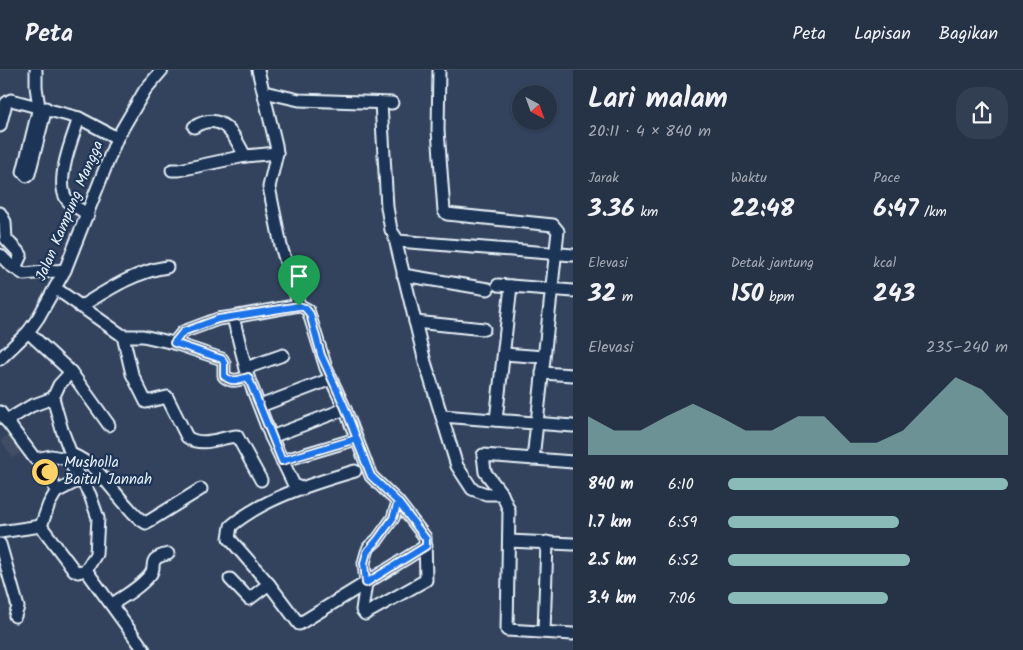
<!DOCTYPE html>
<html lang="id">
<head>
<meta charset="utf-8">
<style>
  body { margin:0; font-family:Kalam,sans-serif; background:#323e51; color:#f1f3f6; height:100vh; display:flex; flex-direction:column; font-size:19px; white-space:nowrap }
  * { box-sizing:border-box; margin:0 }
  p { font-size:16px; color:#a4aab3 }
  .icon { flex:none; width:28px; height:28px; fill:none; stroke:currentColor; stroke-width:2; stroke-linecap:round; stroke-linejoin:round }
  .map { position:relative; flex:1; overflow:hidden }
  .details { display:flex; flex-direction:column; background:#263246; width:450px }
  .details>* { flex:none }
  .needle { width:32px; rotate:139deg }
  .tools { position:absolute; left:512px; top:15px; display:grid; gap:10px }
  .tools a { display:grid; place-items:center; width:45px; height:45px; border-radius:50%; background:#263246; box-shadow:0 1px 4px #0004,0 0 0 1px #424d5f; font-size:25px }
  .pin { position:absolute; display:grid; place-items:center; width:42px; height:42px; color:#fff; margin:-51px -21px; border-radius:50% 50% 50% 0; rotate:-45deg; box-shadow:0 0 5px #0007 }
  .pin .icon { rotate:45deg }
  .round { display:grid; place-items:center; flex:none; width:52px; height:52px; border-radius:20px; background:#323e51 }
  .head { display:flex; align-items:center; justify-content:space-between; height:85px; padding:0 15px }
  h1 { font-size:28px; font-weight:600; line-height:38px }
  .metrics { display:grid; grid-template-columns:repeat(3,1fr); gap:8px; height:85px; padding:5px 15px }
  .metrics div { display:grid; align-content:center }
  .metrics b { font-size:25px; font-weight:600 }
  .metrics small { font-size:14px; font-weight:400 }
  .metrics p { font-size:14px }
  .chart { height:140px; padding:10px 15px }
  .chart p { display:flex; justify-content:space-between }
  .chart svg { width:100%; height:90px; margin-top:5px; fill:#8bbbb9; opacity:.7 }
  ul { padding:0 15px; list-style:none; font-size:16px }
  li { display:grid; grid-template-columns:80px 60px 1fr; align-items:center; height:38px }
  li i { height:12px; border-radius:6px; background:#8bbbb9 }
  header { display:flex; align-items:center; gap:30px; box-sizing:border-box; height:70px; padding:0 25px; background:#263246; border-bottom:1px solid #424d5f }
  header strong { font-size:24px }
  nav { display:flex; gap:28px; margin-inline-start:auto; font-size:18px }
  main { display:flex; flex:1; min-height:0 }
  .map>svg:first-child { display:block }
</style>
</head>
<body>
<header>
<strong>Peta</strong>
<nav><a>Peta</a><a>Lapisan</a><a>Bagikan</a></nav>
</header>
<main>
<div class="map">
<svg width="573" height="580" viewBox="0 0 573 580">
  <rect width="100%" height="100%" fill="#33435e"/>
  <filter id="ink" filterUnits="userSpaceOnUse"><feTurbulence type="fractalNoise" baseFrequency=".02" numOctaves="2"/><feDisplacementMap in="SourceGraphic" scale="10" xChannelSelector="R" yChannelSelector="G"/><feConvolveMatrix kernelMatrix="1 2 1 2 8 2 1 2 1" color-interpolation-filters="sRGB"/></filter>
  <g filter="url(#ink)">
    <path fill="#424d63" d="M18 358 25 369 16 375 20 383 13 388 1 370Z"/>
    <g fill="none" stroke-linecap="round" stroke-linejoin="round">
      <g stroke="#e8f1f8" stroke-width="15">
        <g id="minor">
          <path d="M36 0V17L39 37 23 102 27 106 29 104 46 38"/>
          <path d="M258 0 276 75 277 83 269 117 281 176 299 235"/>
          <path d="M439 0 438 60 444 141 447 144 553 155 558 161 533 389"/>
          <path d="M264 22 299 30 392 33"/>
          <path d="M381 33 387 137 391 160 398 171 573 185"/>
          <path d="M79 48C73 67 53 114 68 131 73 136 82 140 88 145"/>
          <path d="M0 56 6 33 11 30 79 48 117 68"/>
          <path d="M194 57C222 40 234 65 245 86"/>
          <path d="M172 100H179L245 86 277 83"/>
          <path d="M0 143 5 152 6 169 21 185 15 198"/>
          <path d="M395 169 425 292 457 396 472 419 486 424H502"/>
          <path d="M0 185 10 195 24 204 65 200"/>
          <path d="M403 205 488 219"/>
          <path d="M498 215 573 221"/>
          <path d="M55 218 123 266H143L174 273 183 262 218 249 233 247"/>
          <path d="M80 237C108 220 134 202 167 197"/>
          <path d="M415 252 484 259"/>
          <path d="M123 266 132 304 146 332 167 327 187 367C202 378 221 367 237 366L261 410"/>
          <path d="M174 273 222 289 224 293V306C232 313 238 310 248 307"/>
          <path d="M504 284 544 287"/>
          <path d="M0 289 28 262 38 248 65 200 117 68 145 20 162 0"/>
          <path d="M246 298 283 285"/>
          <path d="M71 302 109 355"/>
          <path d="M542 303 573 305"/>
          <path d="M53 328 62 360 71 384 67 389"/>
          <path d="M260 336 331 309"/>
          <path d="M0 342 35 389 51 386 67 389 81 409 90 425 98 448 96 484 86 500 144 580"/>
          <path d="M442 346 573 356"/>
          <path d="M496 350 511 216"/>
          <path d="M6 351 31 336 53 328 59 315 71 302 28 262"/>
          <path d="M271 367 345 339"/>
          <path d="M71 384C98 395 109 417 128 437 133 443 138 449 146 453L201 419"/>
          <path d="M282 391 356 369"/>
          <path d="M573 392 483 385 485 402 502 424 509 440 507 560 573 564"/>
          <path d="M355 401C314 413 264 428 231 456L229 468 269 514 299 554 426 476"/>
          <path d="M52 410 56 422 81 409"/>
          <path d="M302 419 294 415 271 367 248 307 233 247 299 235 308 240 326 298 345 339 371 406 398 432 425 467 426 510 365 544 362 540 366 513 364 493 367 482 369 477 378 469 393 448 398 432"/>
          <path d="M41 456 74 500 78 502 86 500"/>
          <path d="M0 462 41 456 49 434 56 422"/>
          <path d="M509 471 573 474"/>
          <path d="M0 474 18 537 15 546"/>
          <path d="M230 509 249 529 269 514"/>
          <path d="M112 534C125 526 140 517 150 505 158 496 145 489 168 484"/>
          <path d="M544 562 547 472"/>
        </g>
      </g>
      <use href="#minor" stroke="#1d3557" stroke-width="11"/>
    </g>
  </g>
  <g fill="none" stroke-linecap="round" stroke-linejoin="round" filter="url(#ink)">
    <g stroke="#fff" stroke-width="10">
      <path id="route" d="M299 236 218 249 183 262 174 273 222 289 224 293V306C232 313 238 310 248 307L282 391 356 369 371 406 398 432 426 469V476L366 513 364 493 367 482 378 469 393 448 398 432 371 406 345 338 321 285 310 244 305 238 299 236"/>
    </g>
    <use href="#route" stroke="#1a73e8" stroke-width="6"/>
  </g>
  <defs>
    <g id="mosque-disc" transform="scale(1.4375)"><circle r="9.5" fill="#ffd166" stroke="#1d3557"/><path d="M3.5-4.9A6 6 0 1 0 3.5 4.9A5 5 0 1 1 3.5-4.9Z" fill="#111"/></g>
  </defs>
  <g fill-rule="evenodd">
    <use href="#mosque-disc" x="45" y="402"/>
  </g>
  <g text-anchor="middle" dominant-baseline="central" stroke-width="4.5" stroke-linejoin="round" paint-order="stroke">
    <g font-size="15" fill="#e8f1f8" stroke="#1d3557">
      <text transform="translate(70 141) rotate(-67)">Jalan Kampung Mangga</text>
    </g>
    <g font-size="15" fill="#e8f1f8" stroke="#1d3557" text-anchor="start">
      <text x="64" y="393">Musholla<tspan x="64" dy="17">Baitul Jannah</tspan></text>
    </g>
  </g>
</svg>
<div class="tools">
<a><svg class="needle" viewBox="-14 -14 28 28"><path d="M0-13l5 13h-10z" fill="#e53935"/><path d="M0 13l5-13h-10z" fill="#a4aab3"/></svg></a>
</div>
<div class="pin" style="left:299px;top:236px;background:#1e9e55"><svg class="icon" aria-label="arrive" viewBox="0 0 24 24"><path d="M6 21V4h12l-3 4 3 4H6"/></svg></div>
</div>
<section class="details">
<div class="head"><div><h1>Lari malam</h1><p>20:11 · 4 × 840 m</p></div><a class="round"><svg class="icon" aria-label="share" viewBox="0 0 24 24"><path d="M12 15V3M7 8l5-5 5 5M5 13v7h14v-7"/></svg></a></div>
<div class="metrics">
<div><p>Jarak</p><b>3.36<small> km</small></b></div>
<div><p>Waktu</p><b>22:48</b></div>
<div><p>Pace</p><b>6:47<small> /km</small></b></div>
</div>
<div class="metrics">
<div><p>Elevasi</p><b>32<small> m</small></b></div>
<div><p>Detak jantung</p><b>150<small> bpm</small></b></div>
<div><p>kcal</p><b>243</b></div>
</div>
<div class="chart"><p><span>Elevasi</span>235–240 m</p>
<svg viewBox="0 0 160 44" preserveAspectRatio="none"><path d="M0 44V25L10 32L20 32L30 25L40 19L50 25L60 32L70 32L80 25L90 25L100 38L110 38L120 32L130 19L140 6L150 12L160 25V44z"/></svg>
</div>
<ul>
<li><b>840 m</b>6:10<i style="width:100%"></i></li>
<li><b>1.7 km</b>6:59<i style="width:61%"></i></li>
<li><b>2.5 km</b>6:52<i style="width:65%"></i></li>
<li><b>3.4 km</b>7:06<i style="width:57%"></i></li>
</ul>
</section>
</main>
</body>
</html>
